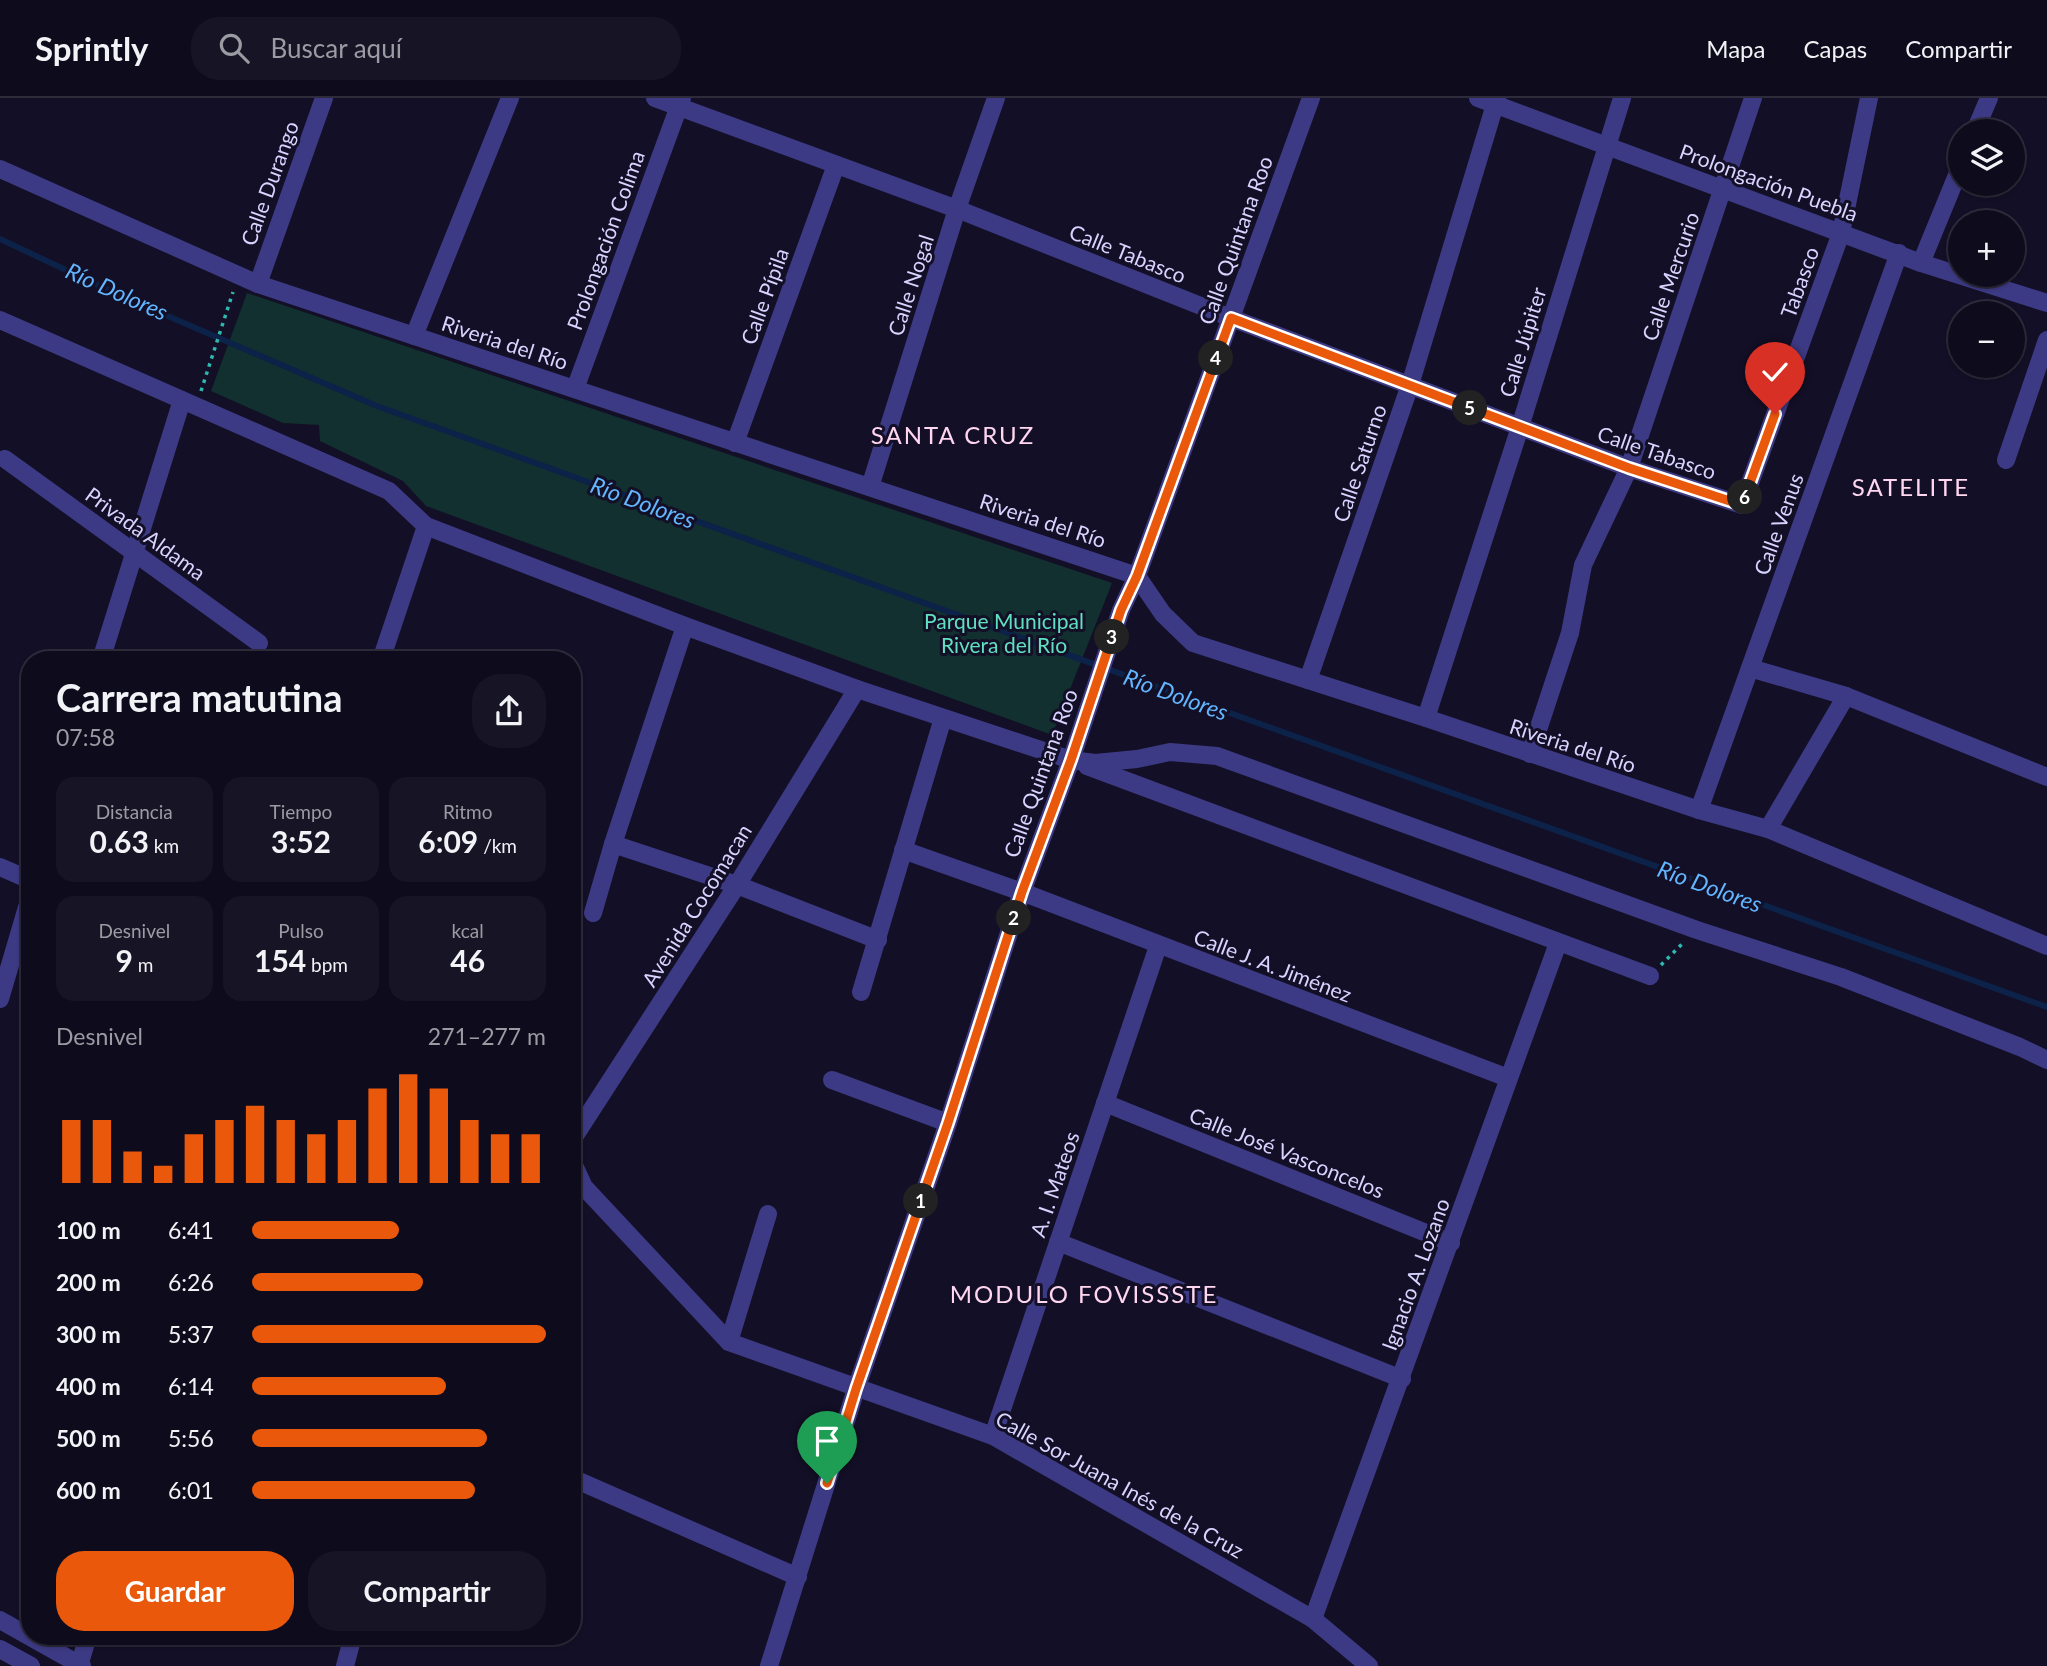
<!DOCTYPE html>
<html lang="es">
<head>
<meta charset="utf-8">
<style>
  body { margin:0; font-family:Lato,sans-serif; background:#171425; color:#f1f3f6; height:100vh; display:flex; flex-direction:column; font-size:26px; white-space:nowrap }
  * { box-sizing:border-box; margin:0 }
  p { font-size:23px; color:#9b9ba3 }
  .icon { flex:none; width:38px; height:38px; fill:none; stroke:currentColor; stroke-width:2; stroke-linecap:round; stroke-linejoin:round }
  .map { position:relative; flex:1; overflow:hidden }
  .panel { position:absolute; left:21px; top:553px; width:560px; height:994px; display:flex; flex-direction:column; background:#0e0b1c; border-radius:28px; box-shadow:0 2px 5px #0004,0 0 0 2px #2e2b3b }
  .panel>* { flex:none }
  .tools { position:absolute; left:1948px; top:21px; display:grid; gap:14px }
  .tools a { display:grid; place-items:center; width:77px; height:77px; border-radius:50%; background:#0e0b1c; box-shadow:0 2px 5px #0004,0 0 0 2px #2e2b3b; font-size:35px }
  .pin { position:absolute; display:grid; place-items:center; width:60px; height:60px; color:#fff; margin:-72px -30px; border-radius:50% 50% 50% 0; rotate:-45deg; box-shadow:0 0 7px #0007 }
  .pin .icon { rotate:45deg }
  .km { position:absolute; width:35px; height:35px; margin:-18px; border-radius:50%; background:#222; color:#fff; font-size:19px; line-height:35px; text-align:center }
  .round { display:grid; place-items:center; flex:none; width:74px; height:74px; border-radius:28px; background:#171425 }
  .headline { display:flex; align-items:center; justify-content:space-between; height:119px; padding:0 35px }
  h1 { font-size:38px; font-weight:700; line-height:52px }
  .metrics { display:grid; grid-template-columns:repeat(3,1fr); gap:10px; height:119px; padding:7px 35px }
  .metrics div { display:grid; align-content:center; border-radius:18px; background:#171425; text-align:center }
  .metrics b { font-size:30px; font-weight:700 }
  .metrics small { font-size:19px; font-weight:400 }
  .metrics p { font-size:19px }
  .chart { height:196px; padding:14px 35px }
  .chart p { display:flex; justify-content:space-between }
  .chart svg { width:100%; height:126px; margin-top:7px; stroke:#ea580c; stroke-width:6 }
  .action { display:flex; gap:14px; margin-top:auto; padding:14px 35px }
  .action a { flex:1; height:80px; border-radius:28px; background:#ea580c; color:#fff; font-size:28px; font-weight:700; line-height:80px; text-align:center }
  .action a+a { background:#171425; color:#f1f3f6 }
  ul { padding:0 35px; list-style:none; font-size:23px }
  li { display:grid; grid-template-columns:112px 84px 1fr; align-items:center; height:52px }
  li i { height:18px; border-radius:9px; background:#ea580c }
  header { display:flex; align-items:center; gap:42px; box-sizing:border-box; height:98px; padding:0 35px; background:#0e0b1c; border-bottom:2px solid #2e2b3b }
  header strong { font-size:33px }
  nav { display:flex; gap:38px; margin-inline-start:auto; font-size:24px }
  .search { width:490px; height:63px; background:#171425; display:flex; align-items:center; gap:18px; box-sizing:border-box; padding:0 24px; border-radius:28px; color:#9b9ba3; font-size:26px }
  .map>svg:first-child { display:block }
</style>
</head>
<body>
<header>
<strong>Sprintly</strong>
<div class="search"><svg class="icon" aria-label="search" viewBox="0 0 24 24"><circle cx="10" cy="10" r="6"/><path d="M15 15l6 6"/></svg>Buscar aquí</div>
<nav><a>Mapa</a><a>Capas</a><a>Compartir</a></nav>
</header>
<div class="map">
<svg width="2047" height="1568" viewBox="0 0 2047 1568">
  <rect width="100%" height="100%" fill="#130f26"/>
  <path fill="#12302f" d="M247 195 1112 485 1052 637 426 408 403 383 320 343 319 327 283 325 211 293Z"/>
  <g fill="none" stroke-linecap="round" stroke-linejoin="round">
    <path stroke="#0c2248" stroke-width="6" d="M0 141 119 197 377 308 2047 909"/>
    <g stroke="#2fb8b0" stroke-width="3.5" stroke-dasharray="3.5 5" stroke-linecap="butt">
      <path d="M201 293 233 194"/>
      <path d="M1661 867 1683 845"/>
    </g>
    <g stroke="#3d3a85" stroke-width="18">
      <path d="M655 0 957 111 1231 220 1629 370 1742 407 1841 135 1869 0"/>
      <path d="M1478 0 1921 165 2047 205"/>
      <path d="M1975 33 1989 0"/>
      <path d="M0 71 258 186 1137 478 1163 516 1193 545 1426 620 1699 712 1768 731 2047 848"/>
      <path d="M1921 165 1960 70"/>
      <path d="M258 186 324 0"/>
      <path d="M0 222 389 393 426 428 685 528 857 591 1071 662 1095 665 1137 661 1170 654 1217 658 1697 832 1841 879 2020 949 2047 962"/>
      <path d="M414 238 510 0"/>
      <path d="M575 291 682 0"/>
      <path d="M735 345 836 67"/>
      <path d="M5 361 259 545"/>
      <path d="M2006 362 2047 242"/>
      <path d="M870 389 957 111 996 0"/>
      <path d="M101 562 182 302"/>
      <path d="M381 562 426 428"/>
      <path d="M1750 570 1846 598 2047 679"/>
      <path d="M1308 582 1410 287 1497 0"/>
      <path d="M1426 620 1520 329 1622 0"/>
      <path d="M1530 656 1570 535 1583 467 1629 370 1753 0"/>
      <path d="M1087 668 1650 878"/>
      <path d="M1699 712 1899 155"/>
      <path d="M1768 731 1846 598"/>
      <path d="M613 746 737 787 878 842"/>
      <path d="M903 752 1022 794 1508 980"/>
      <path d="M0 769 30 782"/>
      <path d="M593 815 613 746 685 528"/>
      <path d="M861 894 943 620"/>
      <path d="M0 901 30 799"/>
      <path d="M832 982 948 1025"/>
      <path d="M1105 1005 1451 1145"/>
      <path d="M572 1047 574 1039 737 787 857 591"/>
      <path d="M572 1063 584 1089 729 1244 993 1338 1313 1521 1369 1568"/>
      <path d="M1058 1144 1402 1281"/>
      <path d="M729 1244 768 1116"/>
      <path d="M993 1338 1158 848"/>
      <path d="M572 1380 798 1479"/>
      <path d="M1313 1521 1558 845"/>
      <path d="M0 1522 82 1568"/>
      <path d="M0 1551 31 1568"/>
      <path d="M79 1568 88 1538"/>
      <path d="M345 1568 353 1538"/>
      <path d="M769 1568 856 1291 948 1025 1022 794 1071 662 1121 512 1137 478 1311 0"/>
    </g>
  </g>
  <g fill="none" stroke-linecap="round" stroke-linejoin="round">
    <g stroke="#fff" stroke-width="14">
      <path id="route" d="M827 1385 856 1291 948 1025 1022 794 1071 662 1121 512 1137 478 1231 220 1629 370 1742 407 1775 316"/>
    </g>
    <use href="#route" stroke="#ea580c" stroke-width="9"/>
  </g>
  <g text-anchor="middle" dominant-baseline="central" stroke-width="6" stroke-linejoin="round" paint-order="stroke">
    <g font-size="21" fill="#d9d4ff" stroke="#130f26">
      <text transform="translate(1769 84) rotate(20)">Prolongación Puebla</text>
      <text transform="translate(269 85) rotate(-70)">Calle Durango</text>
      <text transform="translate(605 142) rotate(-70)">Prolongación Colima</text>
      <text transform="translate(1235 142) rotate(-70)">Calle Quintana Roo</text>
      <text transform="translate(1128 155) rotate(22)">Calle Tabasco</text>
      <text transform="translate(1670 178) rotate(-71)">Calle Mercurio</text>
      <text transform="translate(1799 184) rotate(-70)">Tabasco</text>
      <text transform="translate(910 187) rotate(-72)">Calle Nogal</text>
      <text transform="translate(764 198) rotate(-70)">Calle Pípila</text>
      <text transform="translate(505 244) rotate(18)">Riveria del Río</text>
      <text transform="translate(1522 244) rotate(-73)">Calle Júpiter</text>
      <text transform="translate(1657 354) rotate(19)">Calle Tabasco</text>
      <text transform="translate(1359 365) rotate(-71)">Calle Saturno</text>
      <text transform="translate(1043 422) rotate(18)">Riveria del Río</text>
      <text transform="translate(1778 426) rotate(-70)">Calle Venus</text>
      <text transform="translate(146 435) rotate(36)">Privada Aldama</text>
      <text transform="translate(1573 647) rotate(18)">Riveria del Río</text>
      <text transform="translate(1040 675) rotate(-70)">Calle Quintana Roo</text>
      <text transform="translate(696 807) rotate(-58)">Avenida Cocomacan</text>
      <text transform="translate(1273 867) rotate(21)">Calle J. A. Jiménez</text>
      <text transform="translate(1287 1054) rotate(22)">Calle José Vasconcelos</text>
      <text transform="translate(1054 1086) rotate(-71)">A. I. Mateos</text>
      <text transform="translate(1415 1176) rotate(-70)">Ignacio A. Lozano</text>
      <text transform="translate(1120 1386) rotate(29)">Calle Sor Juana Inés de la Cruz</text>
    </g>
    <g font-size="21" fill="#5fe0c0" stroke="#130f26">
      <text x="1004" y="522">Parque Municipal<tspan x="1004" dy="24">Rivera del Río</tspan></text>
    </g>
    <g font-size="23" font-style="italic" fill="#62b6ff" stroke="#130f26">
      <text transform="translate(117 193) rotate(24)">Río Dolores</text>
      <text transform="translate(643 404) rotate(20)">Río Dolores</text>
      <text transform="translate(1176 596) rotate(20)">Río Dolores</text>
      <text transform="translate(1710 788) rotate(20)">Río Dolores</text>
    </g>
    <g font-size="24" letter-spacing="2" fill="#ffd6f0" stroke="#130f26">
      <text x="953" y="336">SANTA CRUZ</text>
      <text x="1911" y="388">SATELITE</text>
      <text x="1084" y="1195">MODULO FOVISSSTE</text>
    </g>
  </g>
</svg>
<div class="tools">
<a><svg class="icon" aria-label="layers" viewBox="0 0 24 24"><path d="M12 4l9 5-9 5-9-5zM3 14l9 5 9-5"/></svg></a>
<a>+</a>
<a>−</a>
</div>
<div class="pin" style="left:827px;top:1385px;background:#1e9e55"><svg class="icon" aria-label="arrive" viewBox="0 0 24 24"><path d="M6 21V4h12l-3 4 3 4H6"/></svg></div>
<div class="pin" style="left:1775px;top:316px;background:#d93025"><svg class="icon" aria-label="check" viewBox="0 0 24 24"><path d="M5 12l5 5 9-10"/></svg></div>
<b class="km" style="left:921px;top:1103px">1</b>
<b class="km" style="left:1014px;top:820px">2</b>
<b class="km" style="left:1112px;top:539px">3</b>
<b class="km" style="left:1216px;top:260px">4</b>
<b class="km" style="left:1470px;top:310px">5</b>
<b class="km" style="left:1745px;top:399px">6</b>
<section class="panel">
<div class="headline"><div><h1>Carrera matutina</h1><p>07:58</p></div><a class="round"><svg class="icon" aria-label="share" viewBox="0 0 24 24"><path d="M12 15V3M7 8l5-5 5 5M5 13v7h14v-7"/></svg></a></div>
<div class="metrics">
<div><p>Distancia</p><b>0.63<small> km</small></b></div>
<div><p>Tiempo</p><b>3:52</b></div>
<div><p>Ritmo</p><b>6:09<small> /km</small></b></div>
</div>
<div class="metrics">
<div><p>Desnivel</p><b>9<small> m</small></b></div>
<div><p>Pulso</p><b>154<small> bpm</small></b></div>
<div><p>kcal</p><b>46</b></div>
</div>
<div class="chart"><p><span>Desnivel</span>271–277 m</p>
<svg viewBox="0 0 160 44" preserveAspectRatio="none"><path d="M5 44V22M15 44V22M25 44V33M35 44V38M45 44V27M55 44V22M65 44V17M75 44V22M85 44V27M95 44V22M105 44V11M115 44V6M125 44V11M135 44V22M145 44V27M155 44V27"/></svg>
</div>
<ul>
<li><b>100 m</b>6:41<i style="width:50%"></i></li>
<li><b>200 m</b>6:26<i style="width:58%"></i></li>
<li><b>300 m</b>5:37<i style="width:100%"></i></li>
<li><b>400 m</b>6:14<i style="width:66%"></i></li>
<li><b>500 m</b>5:56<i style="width:80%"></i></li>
<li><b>600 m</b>6:01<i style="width:76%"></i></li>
</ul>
<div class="action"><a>Guardar</a><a>Compartir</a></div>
</section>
</div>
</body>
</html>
